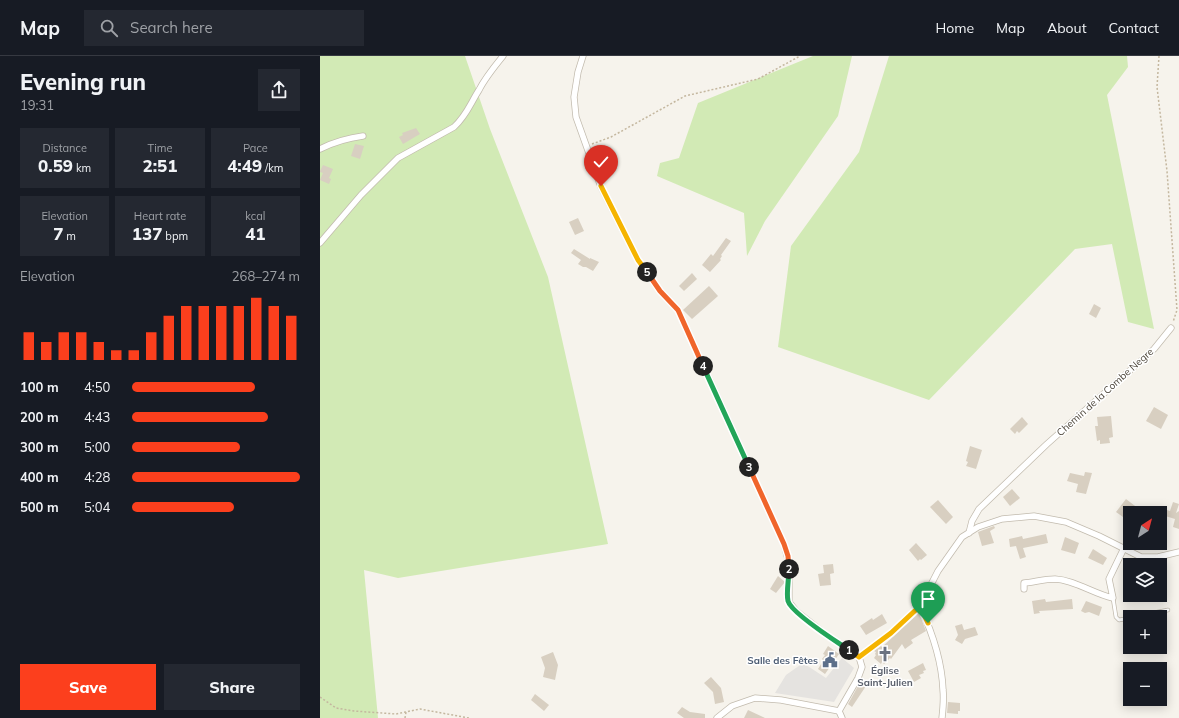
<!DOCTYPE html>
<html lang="en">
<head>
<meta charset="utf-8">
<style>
  body { margin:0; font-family:Mulish,sans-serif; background:#242831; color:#f1f3f6; height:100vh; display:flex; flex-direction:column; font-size:15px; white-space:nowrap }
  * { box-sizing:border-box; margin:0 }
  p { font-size:13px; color:#9ea1a6 }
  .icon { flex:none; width:22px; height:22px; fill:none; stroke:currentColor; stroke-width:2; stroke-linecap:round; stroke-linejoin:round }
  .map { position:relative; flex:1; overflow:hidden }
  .details { display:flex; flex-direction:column; background:#171b24; width:320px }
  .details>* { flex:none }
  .needle { width:26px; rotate:36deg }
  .fabs { position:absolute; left:803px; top:450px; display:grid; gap:8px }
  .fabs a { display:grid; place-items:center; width:44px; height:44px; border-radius:0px; background:#171b24; box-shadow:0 2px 10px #0003; font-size:20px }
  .pin { position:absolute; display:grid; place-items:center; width:34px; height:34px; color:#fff; margin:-41px -17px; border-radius:50% 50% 50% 0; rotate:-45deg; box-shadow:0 0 4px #0007 }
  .pin .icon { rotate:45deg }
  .km { position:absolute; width:20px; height:20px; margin:-10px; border-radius:50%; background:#222; color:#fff; font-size:11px; line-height:20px; text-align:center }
  .round { display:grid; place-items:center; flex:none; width:42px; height:42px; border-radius:0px; background:#242831 }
  .head { display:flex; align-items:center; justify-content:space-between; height:68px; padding:0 20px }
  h1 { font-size:22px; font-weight:800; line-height:30px }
  .metrics { display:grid; grid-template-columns:repeat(3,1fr); gap:6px; height:68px; padding:4px 20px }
  .metrics div { display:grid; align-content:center; border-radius:0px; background:#242831; text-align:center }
  .metrics b { font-size:17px; font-weight:800 }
  .metrics small { font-size:11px; font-weight:400 }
  .metrics p { font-size:11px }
  .chart { height:112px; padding:8px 20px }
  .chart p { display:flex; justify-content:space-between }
  .chart svg { width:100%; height:72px; margin-top:4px; stroke:#fc3f1d; stroke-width:6 }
  .action { display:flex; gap:8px; margin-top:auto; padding:8px 20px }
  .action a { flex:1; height:46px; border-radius:0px; background:#fc3f1d; color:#fff; font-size:16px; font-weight:800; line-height:46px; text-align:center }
  .action a+a { background:#242831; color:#f1f3f6 }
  ul { padding:0 20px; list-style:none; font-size:13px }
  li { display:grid; grid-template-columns:64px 48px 1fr; align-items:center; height:30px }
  li i { height:10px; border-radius:5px; background:#fc3f1d }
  header { display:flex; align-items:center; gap:24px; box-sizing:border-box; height:56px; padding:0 20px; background:#171b24; border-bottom:1px solid #363941 }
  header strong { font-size:19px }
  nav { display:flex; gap:22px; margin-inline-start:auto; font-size:14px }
  .search { width:280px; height:36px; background:#242831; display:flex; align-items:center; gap:10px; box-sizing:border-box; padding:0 14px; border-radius:0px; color:#9ea1a6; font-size:15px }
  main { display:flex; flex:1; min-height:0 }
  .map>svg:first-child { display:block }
</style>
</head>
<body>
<header>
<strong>Map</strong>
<div class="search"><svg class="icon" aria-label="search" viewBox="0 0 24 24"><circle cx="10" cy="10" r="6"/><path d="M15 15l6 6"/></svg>Search here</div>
<nav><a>Home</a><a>Map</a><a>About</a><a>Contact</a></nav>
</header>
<main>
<section class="details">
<div class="head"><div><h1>Evening run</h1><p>19:31</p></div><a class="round"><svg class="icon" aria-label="share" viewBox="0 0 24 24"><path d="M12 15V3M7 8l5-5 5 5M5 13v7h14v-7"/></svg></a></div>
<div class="metrics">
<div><p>Distance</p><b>0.59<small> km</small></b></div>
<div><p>Time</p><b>2:51</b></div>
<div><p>Pace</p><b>4:49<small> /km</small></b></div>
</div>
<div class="metrics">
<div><p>Elevation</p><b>7<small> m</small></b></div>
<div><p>Heart rate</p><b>137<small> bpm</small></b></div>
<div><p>kcal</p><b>41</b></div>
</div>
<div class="chart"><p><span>Elevation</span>268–274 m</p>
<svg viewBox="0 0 160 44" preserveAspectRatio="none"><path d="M5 44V27M15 44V33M25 44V27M35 44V27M45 44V33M55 44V38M65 44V38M75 44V27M85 44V17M95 44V11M105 44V11M115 44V11M125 44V11M135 44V6M145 44V11M155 44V17"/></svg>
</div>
<ul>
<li><b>100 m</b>4:50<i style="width:73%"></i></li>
<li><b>200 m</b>4:43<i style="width:81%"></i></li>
<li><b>300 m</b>5:00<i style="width:64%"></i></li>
<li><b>400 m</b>4:28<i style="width:100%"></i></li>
<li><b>500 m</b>5:04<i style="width:61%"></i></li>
</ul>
<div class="action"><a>Save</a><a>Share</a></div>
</section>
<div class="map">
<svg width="859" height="662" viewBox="0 0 859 662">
  <rect width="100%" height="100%" fill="#f6f3ec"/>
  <g fill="#d2eab5">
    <path d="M0 0H145L170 73 228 221 288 488 78 522 44 514 58 662H0Z"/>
    <path d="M493 0H532L518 60 445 165 427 200 424 157 337 120 340 107 359 102 378 47Z"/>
    <path d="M569 0H807L808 11 787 39 834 273 808 266 792 188 755 193 609 344 458 291 471 190 539 96Z"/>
  </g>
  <path fill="#e5e3e0" d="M522 602 534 612 514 646 455 637 466 619 483 607 506 622Z"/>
  <g fill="#d8cfc1">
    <path d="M96 72 100 78 83 88 79 81 83 79 82 77Z"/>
    <path d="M35 88 44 90 40 103 31 100Z"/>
    <path d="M3 109 13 113 9 122 11 123 9 128 0 124 3 117 0 116V115Z"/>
    <path d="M258 162 264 175 255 179 249 166Z"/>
    <path d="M406 182 411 185 401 199 402 200 400 203 401 204 390 216 382 209 391 198 393 200Z"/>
    <path d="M254 193 270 203V202L279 206 273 215 266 211H263L258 208 261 204 251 197Z"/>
    <path d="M372 217 377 223 364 235 359 230Z"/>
    <path d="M389 230 398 240 372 263 363 254Z"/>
    <path d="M774 248 781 252 776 262 769 258Z"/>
    <path d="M834 351 848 359 841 373 826 365Z"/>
    <path d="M791 360 793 381 789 382 790 387 780 388V384L777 385 775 370H778L777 361Z"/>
    <path d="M702 361 708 368 699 377 697 375 695 378 690 373Z"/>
    <path d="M650 390 662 394 656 413 646 410 648 406 646 405Z"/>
    <path d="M765 416 772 417 766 438 756 436 758 428 747 425 750 417 764 420Z"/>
    <path d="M692 433 700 442 690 450 683 441Z"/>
    <path d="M806 443 819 453 815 457H806L803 461 796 456Z"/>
    <path d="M618 444 633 461 626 468 610 451Z"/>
    <path d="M853 446 859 448 856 457 859 455V473L853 471 855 463 842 459 844 453 850 455Z"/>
    <path d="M674 470 675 472 670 475 674 487 662 490 658 476Z"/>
    <path d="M726 478 728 487 703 492 706 501 700 503 696 490 690 491 689 483 702 480 703 483Z"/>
    <path d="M745 481 759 487 755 498 741 494Z"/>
    <path d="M596 487 607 499 601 504 600 503 598 505 589 494Z"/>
    <path d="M773 493 787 502 783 509 768 502Z"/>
    <path d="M513 508 514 517 510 518 511 529 500 530 498 518 504 517 503 509Z"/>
    <path d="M458 520 465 526 456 537 450 533Z"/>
    <path d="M725 543 726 546 752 543 753 553 719 555 720 557 714 558 712 545Z"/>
    <path d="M766 545 782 551 779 560 769 556 765 557 761 555Z"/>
    <path d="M599 557 606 575 591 584 593 587 585 593 582 588 571 603 570 602 564 608 562 606 561 608 554 602 556 599 555 598 556 596 554 595 561 590 562 591Z"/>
    <path d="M562 558 567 567 546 579 540 570 552 562 553 564Z"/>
    <path d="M642 568 644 574 655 571 658 579 645 583 642 588 635 584 638 579 635 570Z"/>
    <path d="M508 590 519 598 505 618 498 613 503 605 502 603 505 599 503 598Z"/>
    <path d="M233 596 238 609 235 624 223 621 225 612 221 601Z"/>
    <path d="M603 607 606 614 603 615 604 617 599 619 601 622 594 626 588 615Z"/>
    <path d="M391 621 401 632 404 646 395 648 393 636 384 627Z"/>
    <path d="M542 623 548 627 532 651 528 648Z"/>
    <path d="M215 638 229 649 224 655 211 644Z"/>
    <path d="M628 646 640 647V655H638V658L627 657Z"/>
    <path d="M362 651 370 656 385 658V662H364L357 657Z"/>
    <path d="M428 654 445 662H424Z"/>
  </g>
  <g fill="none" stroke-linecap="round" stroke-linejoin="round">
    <g stroke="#c2bbae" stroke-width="4.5">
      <g id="service">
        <path d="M793 542 796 561 799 564 810 562"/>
        <path d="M813 561 848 554"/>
      </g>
    </g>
    <g stroke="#c2bbae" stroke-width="7">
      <g id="minor">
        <path d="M263 0 258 16 254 41 256 61 281 131 318 204 340 235 358 254 464 488 469 507V546L476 555 505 578 539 601"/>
        <path d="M0 93C14 86 28 82 43 80"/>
        <path d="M0 187 41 139 78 102 134 71C147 59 150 48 159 34 165 22 174 11 183 0"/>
        <path d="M649 477 652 465 659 453 727 388 834 293 851 272"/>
        <path d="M704 533V527C714 526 725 523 735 523 755 524 774 538 793 542L789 523 804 492"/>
        <path d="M600 550C612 576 622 605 623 634 624 643 623 653 622 662"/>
        <path d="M539 601 571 577 600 550 618 515 642 481 658 471 682 463 714 460 746 466 779 480 821 501H838L859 496"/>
        <path d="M519 655 538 622 542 611 539 601"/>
        <path d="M519 655 522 662"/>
        <path d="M397 662 412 650 435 642 461 644 519 655"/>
      </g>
    </g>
    <g stroke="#c4b79f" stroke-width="1.5" stroke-dasharray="2 2" stroke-linecap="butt">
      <path d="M839 0 837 31 847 115 857 254 853 266"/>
      <path d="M272 88 291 81 365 40 438 23 480 0"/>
      <path d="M0 641 16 652 34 655 76 658 100 653 149 662"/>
      <path d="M85 662 86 656"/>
    </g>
    <use href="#service" stroke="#fff" stroke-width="3"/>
    <use href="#minor" stroke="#fff" stroke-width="5.5"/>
  </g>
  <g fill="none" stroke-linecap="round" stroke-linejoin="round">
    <g stroke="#fff" stroke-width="8">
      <path id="split-1" d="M529 594 539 601 571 577 600 550 608 567"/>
    </g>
    <g stroke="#fff" stroke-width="8">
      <path id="split-2" d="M469 513C469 522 466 537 468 545 471 557 517 586 529 594"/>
    </g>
    <g stroke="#fff" stroke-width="8">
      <path id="split-3" d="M429 411 464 488 468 500 469 513"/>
    </g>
    <g stroke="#fff" stroke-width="8">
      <path id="split-4" d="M383 310 429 411"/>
    </g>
    <g stroke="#fff" stroke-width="8">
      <path id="split-5" d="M327 216 340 235 358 254 383 310"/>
    </g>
    <g stroke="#fff" stroke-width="8">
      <path id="split-6" d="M281 130 318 204 327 216"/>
    </g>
    <use href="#split-1" stroke="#f5b400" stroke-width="5"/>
    <use href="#split-2" stroke="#22a559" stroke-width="5"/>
    <use href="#split-3" stroke="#f0652b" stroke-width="5"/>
    <use href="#split-4" stroke="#22a559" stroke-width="5"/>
    <use href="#split-5" stroke="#f0652b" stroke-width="5"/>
    <use href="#split-6" stroke="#f5b400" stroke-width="5"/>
  </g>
  <defs>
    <g id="church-bare" transform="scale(1.2)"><path d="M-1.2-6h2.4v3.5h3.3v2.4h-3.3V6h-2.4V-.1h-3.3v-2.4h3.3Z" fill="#6b7280" stroke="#fff" stroke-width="2.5" paint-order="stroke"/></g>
    <g id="civic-bare" transform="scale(1.2)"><path d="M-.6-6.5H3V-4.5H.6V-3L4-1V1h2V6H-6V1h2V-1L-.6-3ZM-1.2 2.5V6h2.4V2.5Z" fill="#5c6f8a" stroke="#fff" stroke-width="2.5" paint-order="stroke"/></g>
  </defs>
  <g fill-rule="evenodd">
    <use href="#church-bare" x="565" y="598"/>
    <use href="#civic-bare" x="510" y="604"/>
  </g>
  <g text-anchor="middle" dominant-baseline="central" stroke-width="3" stroke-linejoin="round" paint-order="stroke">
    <g font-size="10" fill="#4b4439" stroke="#fff">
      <text transform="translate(785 336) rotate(-42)">Chemin de la Combe Negre</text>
    </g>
    <g font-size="10" font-weight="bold" fill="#4e5e75" stroke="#fff" text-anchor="end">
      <text x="498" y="604">Salle des Fêtes</text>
    </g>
    <g font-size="10" font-weight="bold" fill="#5b616d" stroke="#fff">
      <text x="565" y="614">Église<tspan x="565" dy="12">Saint-Julien</tspan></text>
    </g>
  </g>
</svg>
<div class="fabs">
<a><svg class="needle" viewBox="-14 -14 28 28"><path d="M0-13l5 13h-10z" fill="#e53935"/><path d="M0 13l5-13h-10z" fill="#9ea1a6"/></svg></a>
<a><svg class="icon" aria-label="layers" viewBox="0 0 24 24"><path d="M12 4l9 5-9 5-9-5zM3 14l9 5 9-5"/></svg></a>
<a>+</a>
<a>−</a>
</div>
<div class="pin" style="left:608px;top:567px;background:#1e9e55"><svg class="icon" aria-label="arrive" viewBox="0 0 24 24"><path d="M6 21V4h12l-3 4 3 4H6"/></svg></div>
<div class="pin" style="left:281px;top:130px;background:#d93025"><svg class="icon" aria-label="check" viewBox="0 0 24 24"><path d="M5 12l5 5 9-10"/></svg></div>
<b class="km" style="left:529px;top:594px">1</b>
<b class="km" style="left:469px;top:513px">2</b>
<b class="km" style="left:429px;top:411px">3</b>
<b class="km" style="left:383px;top:310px">4</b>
<b class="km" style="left:327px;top:216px">5</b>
</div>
</main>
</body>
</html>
